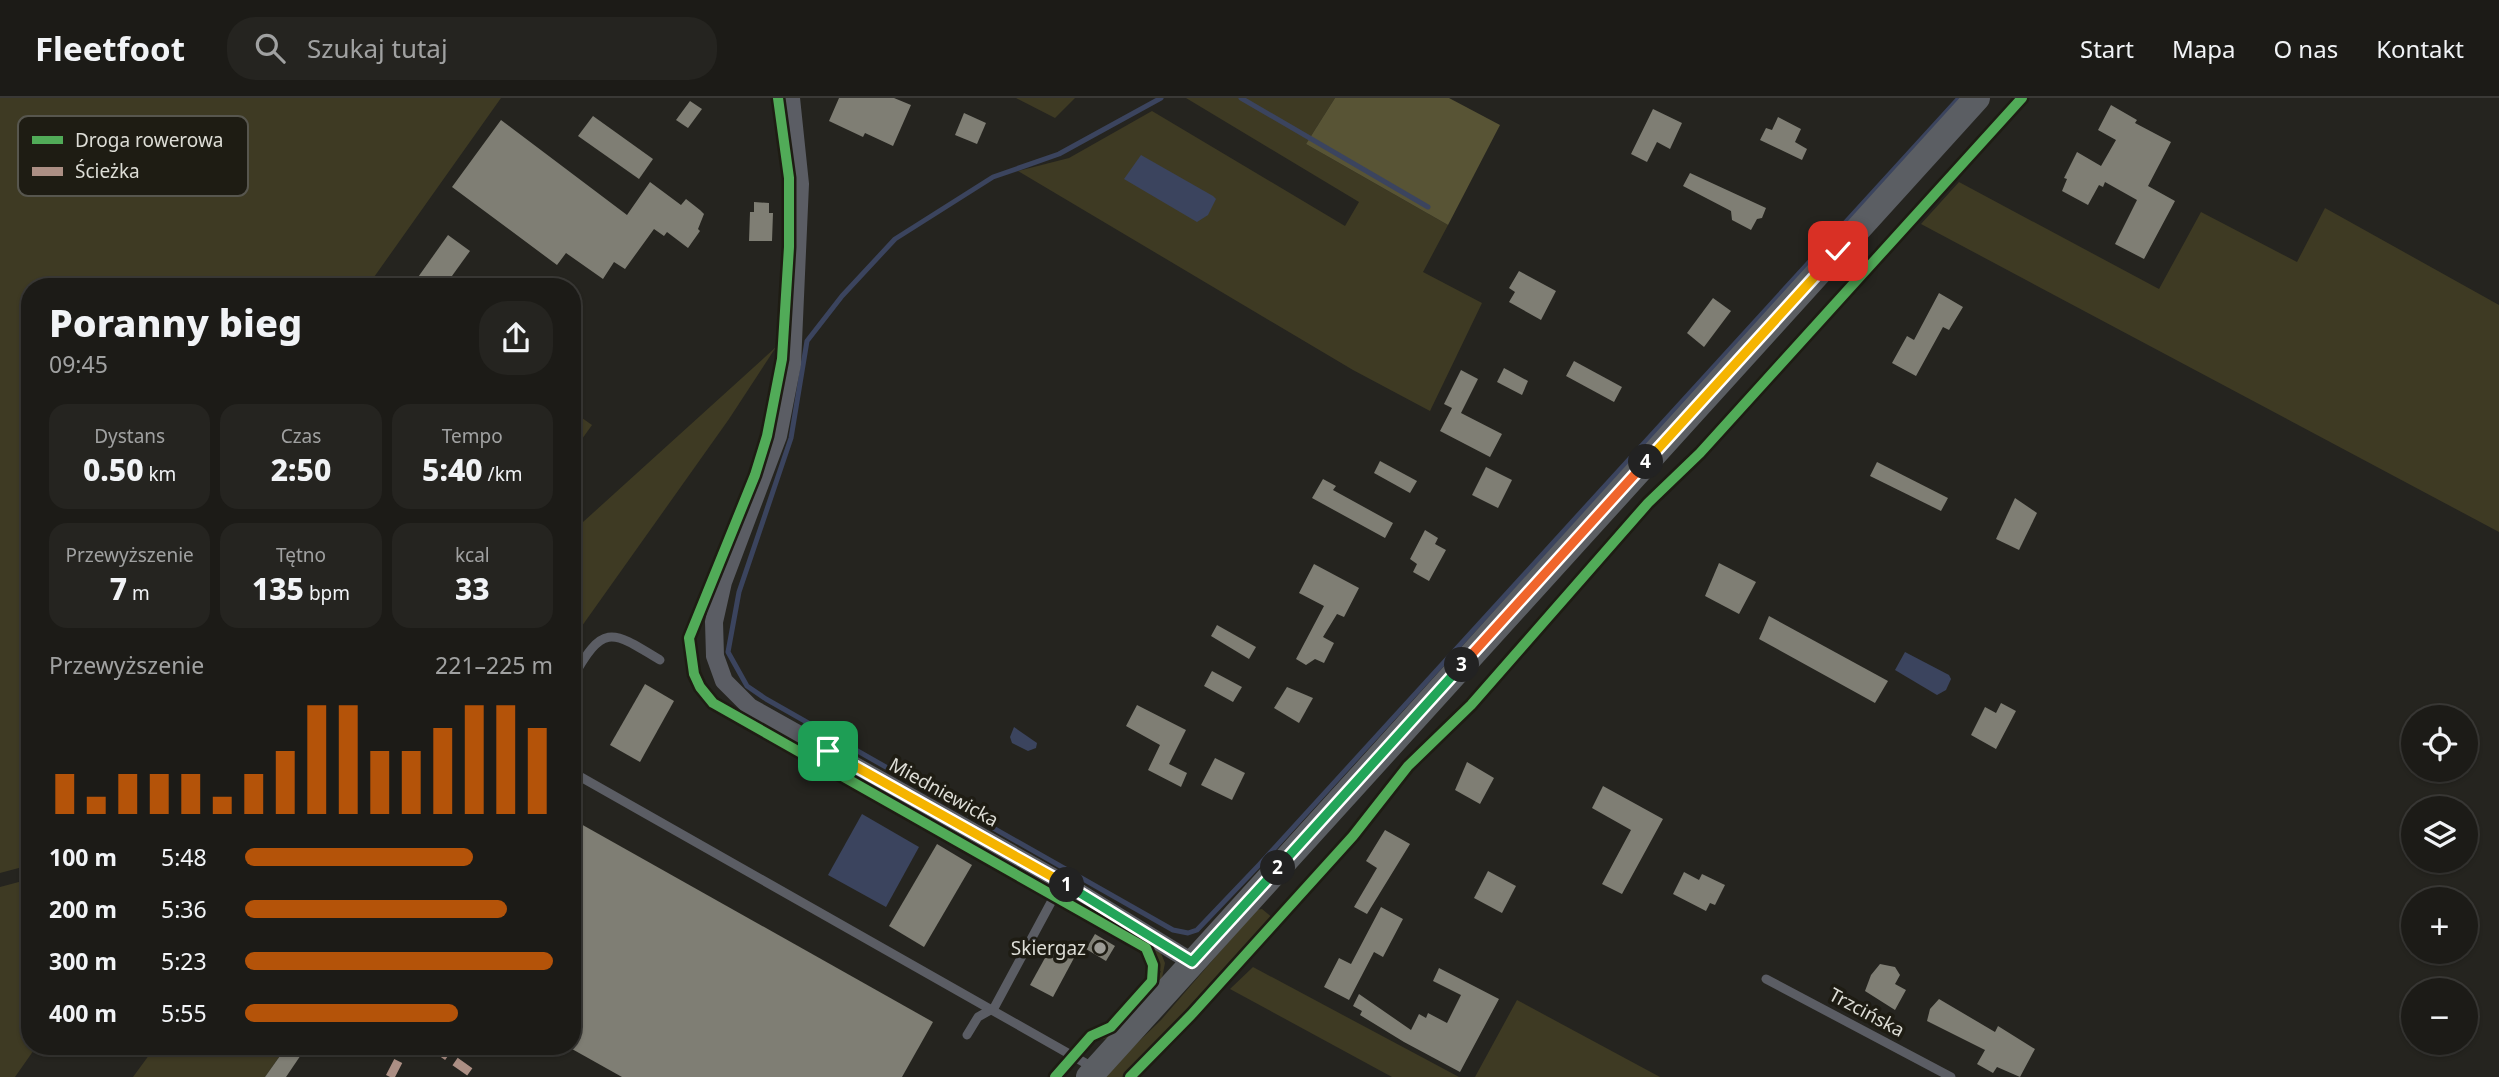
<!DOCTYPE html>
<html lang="pl">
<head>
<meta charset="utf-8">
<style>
  body { margin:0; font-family:"Noto Sans",sans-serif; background:#252420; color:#f1f3f6; height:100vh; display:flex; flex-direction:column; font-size:26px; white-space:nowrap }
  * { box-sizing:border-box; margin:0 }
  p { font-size:23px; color:#a0a1a1 }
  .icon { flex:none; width:38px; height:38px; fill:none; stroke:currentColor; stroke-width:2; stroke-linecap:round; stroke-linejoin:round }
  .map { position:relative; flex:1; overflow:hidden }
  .drawer { position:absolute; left:21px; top:180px; width:560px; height:777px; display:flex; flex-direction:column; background:#1c1b17; border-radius:28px; box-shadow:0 2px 5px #0004,0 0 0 2px #3a3936 }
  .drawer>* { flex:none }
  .controls { position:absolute; left:2401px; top:607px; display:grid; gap:14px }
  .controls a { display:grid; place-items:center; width:77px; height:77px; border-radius:50%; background:#1c1b17; box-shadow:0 2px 5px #0004,0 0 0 2px #3a3936; font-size:35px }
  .pin { position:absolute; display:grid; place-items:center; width:60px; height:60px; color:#fff; margin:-30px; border-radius:14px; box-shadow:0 4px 10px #0006 }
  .km { position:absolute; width:35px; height:35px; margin:-18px; border-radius:50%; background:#222; color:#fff; font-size:19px; line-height:35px; text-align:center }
  .round { display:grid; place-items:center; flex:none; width:74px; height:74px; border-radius:28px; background:#252420 }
  .summary { display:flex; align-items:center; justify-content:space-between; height:119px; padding:0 28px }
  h1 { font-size:38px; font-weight:800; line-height:52px }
  .stats { display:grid; grid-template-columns:repeat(3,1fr); gap:10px; height:119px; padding:7px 28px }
  .stats div { display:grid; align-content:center; border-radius:18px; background:#252420; text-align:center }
  .stats b { font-size:30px; font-weight:800 }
  .stats small { font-size:19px; font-weight:400 }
  .stats p { font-size:19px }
  .chart { height:196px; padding:14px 28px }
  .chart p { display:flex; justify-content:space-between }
  .chart svg { width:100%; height:126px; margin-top:7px; stroke:#b45309; stroke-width:6 }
  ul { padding:0 28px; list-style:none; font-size:23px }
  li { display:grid; grid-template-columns:112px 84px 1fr; align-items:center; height:52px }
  li i { height:18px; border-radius:9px; background:#b45309 }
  header { display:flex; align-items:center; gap:42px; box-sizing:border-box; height:98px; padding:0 35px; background:#1c1b17; border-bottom:2px solid #3a3936 }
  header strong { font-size:33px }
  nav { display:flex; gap:38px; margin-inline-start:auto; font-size:24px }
  .search { width:490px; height:63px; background:#252420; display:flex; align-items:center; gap:18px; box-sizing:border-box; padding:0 24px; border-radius:28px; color:#a0a1a1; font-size:26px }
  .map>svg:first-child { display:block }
</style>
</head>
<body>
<header>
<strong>Fleetfoot</strong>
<div class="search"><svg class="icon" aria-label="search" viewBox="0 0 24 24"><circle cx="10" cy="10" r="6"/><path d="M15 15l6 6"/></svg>Szukaj tutaj</div>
<nav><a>Start</a><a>Mapa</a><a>O nas</a><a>Kontakt</a></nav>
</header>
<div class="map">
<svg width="2499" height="979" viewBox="0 0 2499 979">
  <rect width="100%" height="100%" fill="#25241f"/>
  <g fill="#3e3a23">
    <path d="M0 0H501L367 189H30V767L0 775Z"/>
    <path d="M1016 0H1075L1055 20Z"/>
    <path d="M1186 0H1335L1306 46 1448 127 1423 174 1482 205 1430 313 1353 272 1018 73 1069 60 1152 13 1345 128 1359 104Z"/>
    <path d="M1959 84 2159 191 2201 114 2297 164 2325 110 2499 207V434L1921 126Z"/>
    <path d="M776 249 729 321 572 542V434Z"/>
    <path d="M572 313 592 327 572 355Z"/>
    <path d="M30 781V948L36 949 15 979H0V789Z"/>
    <path d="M1078 804 1160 853 1165 865 1162 880 1108 940 1093 943 1114 932 1155 886 1161 873 1158 874 1149 847 1074 805Z"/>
    <path d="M1262 811 1273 820 1186 917 1124 979H1102L1161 922 1256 812Z"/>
    <path d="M1253 869 1459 979H1392L1230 891Z"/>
    <path d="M1517 902 1660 979H1475Z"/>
    <path d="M155 949V948L286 949 265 979H133Z"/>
  </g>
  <path fill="#585435" d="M1335 0H1449L1500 27 1448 127 1306 46Z"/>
  <g fill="#3b445e">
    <path d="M1141 57 1213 98 1216 101 1208 117 1197 124 1124 81Z"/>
    <path d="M1905 554 1949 577 1951 581 1946 592 1937 597 1895 572Z"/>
    <path d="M1014 629 1037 645 1036 650 1028 653 1012 645 1010 639Z"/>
    <path d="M862 716 919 749 886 809 828 777Z"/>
  </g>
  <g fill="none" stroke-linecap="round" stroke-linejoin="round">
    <g stroke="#3b445e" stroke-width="5">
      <path d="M1161 0 1059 56 993 79 895 141 842 198 807 243 791 340 739 494 728 554 747 588 766 601 1173 832 1188 835 1197 832 1259 767 1959 0"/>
      <path d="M1241 0 1428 109"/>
    </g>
  </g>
  <g fill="#7f7e74">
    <path d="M839 0H894L911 7 893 48 865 35 863 39 829 23Z"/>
    <path d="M690 3 702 11 688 30 676 22Z"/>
    <path d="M2111 7 2137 22 2135 25 2171 44 2148 88 2175 103 2144 161 2115 146 2137 102 2105 84 2103 89 2099 87 2088 107 2062 93 2067 81 2064 80 2077 54 2101 68 2116 42 2098 32Z"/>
    <path d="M1653 11 1682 25 1670 51 1657 44 1647 64 1631 56Z"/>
    <path d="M964 15 986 25 977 46 955 37Z"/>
    <path d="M593 18 653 61 639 81 578 38Z"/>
    <path d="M1778 19 1801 31 1795 44 1807 51 1802 62 1760 42 1766 30 1772 32Z"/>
    <path d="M501 22 627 117 650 84 681 107 686 101 700 112 704 116 698 131 700 133 688 150 667 134 664 138 654 131 625 171 614 164 603 181 566 155 557 167 452 89Z"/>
    <path d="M1690 75 1766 110 1762 120 1757 121 1751 132 1732 122 1731 113 1683 88Z"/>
    <path d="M754 104 769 105V115H773L772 143H749L750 114H754Z"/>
    <path d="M448 137 470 153 444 189H411Z"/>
    <path d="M1519 173 1556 193 1541 222 1509 204 1515 194 1509 190Z"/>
    <path d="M1939 195 1963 209 1949 232 1943 229 1916 278 1892 265 1907 238 1914 242Z"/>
    <path d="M1713 200 1731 213 1704 249 1687 235Z"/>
    <path d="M1574 263 1622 289 1614 304 1566 278Z"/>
    <path d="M1504 270 1528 283 1522 297 1497 284Z"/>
    <path d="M1461 272 1478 281 1461 315 1502 336 1490 359 1440 333 1452 310 1444 306Z"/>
    <path d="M1380 363 1417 383 1410 395 1374 375Z"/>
    <path d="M1877 364 1948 400 1941 413 1870 378Z"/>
    <path d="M1486 369 1512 382 1498 410 1472 397Z"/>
    <path d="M1323 381 1336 388 1333 392 1393 425 1385 440 1312 400Z"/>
    <path d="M2015 400 2037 415 2019 452 1996 441Z"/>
    <path d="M1425 432 1438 440 1435 446 1446 452 1429 483 1413 474 1417 466 1410 461Z"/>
    <path d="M1719 465 1756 484 1739 516 1705 498Z"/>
    <path d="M1314 466 1359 490 1344 519 1337 516 1323 539 1334 545 1324 565 1315 561 1306 567 1296 561 1324 508 1299 495Z"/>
    <path d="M1769 518 1888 583 1875 605 1759 541Z"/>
    <path d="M1217 527 1256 549 1249 561 1211 538Z"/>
    <path d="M1212 573 1242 589 1233 604 1204 588Z"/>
    <path d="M645 586 674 603 640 664 610 647Z"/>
    <path d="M1287 589 1313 600 1299 625 1274 610Z"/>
    <path d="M2001 605 2016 613 1996 651 1971 637 1985 609 1996 615Z"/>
    <path d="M1137 607 1186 632 1169 666 1187 675 1181 689 1148 672 1160 647 1126 628Z"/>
    <path d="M1215 660 1245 675 1232 702 1201 687Z"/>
    <path d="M1467 664 1494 680 1480 706 1455 692Z"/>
    <path d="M1603 688 1663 721 1622 796 1602 786 1631 732 1592 710Z"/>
    <path d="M572 721 933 924 902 979H622L572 951Z"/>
    <path d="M1385 732 1410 746 1367 816 1354 809 1377 770 1366 763Z"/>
    <path d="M937 746 972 767 924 849 889 828Z"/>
    <path d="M1488 773 1516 788 1502 815 1474 800Z"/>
    <path d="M1684 774 1699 782 1702 776 1725 787 1715 807 1710 805 1706 813 1673 796Z"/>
    <path d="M1381 809 1403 821 1383 859 1374 854 1349 902 1324 889 1339 860 1351 866Z"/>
    <path d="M1095 836 1115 848 1106 863 1086 851Z"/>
    <path d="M1051 849 1074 860 1053 899 1030 887Z"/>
    <path d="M1880 866 1895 869 1900 877 1895 886 1906 892 1895 912 1865 893 1871 877Z"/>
    <path d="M1439 870 1499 901 1460 974 1404 944 1360 917 1362 913 1353 908 1359 896 1411 932 1419 916 1426 920 1428 915 1447 925 1461 897 1433 883Z"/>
    <path d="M1939 901 1995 934 1998 928 2035 951 2020 979 1997 969 1993 975 1977 966 1985 952 1927 923 1930 911Z"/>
    <path d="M287 948H307L286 979H265Z"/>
  </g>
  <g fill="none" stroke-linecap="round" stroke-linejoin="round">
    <g stroke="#5b5d64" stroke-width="9">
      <path d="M572 581C603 526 610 531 660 562"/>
      <path d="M572 674 1094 970"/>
      <path d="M1766 881 1951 979"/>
      <path d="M967 937 978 919 994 910 1062 784"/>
    </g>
    <path stroke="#5b5d64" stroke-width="18" d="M791 0 800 86 792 266 778 338 723 484 714 524 715 558 724 583 750 609 1062 784 1192 864"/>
    <path stroke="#5b5e63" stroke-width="26" d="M1089 979 1977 0"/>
    <g stroke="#ac8f84" stroke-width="9" stroke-dasharray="18 9" stroke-linecap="butt">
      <path d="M433 948 477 979"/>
      <path d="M390 979 406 948"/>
    </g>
    <g stroke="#1e1c13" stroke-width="15">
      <g id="cycleway">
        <path d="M778 0 789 80V149L782 261 767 338 755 377 689 540 694 576 700 589 713 605 1146 850 1153 867 1152 883 1111 929 1091 938 1055 979"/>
        <path d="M1130 979 1191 917 1353 738 1408 668 1471 607 1648 405 1700 355 2022 0"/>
      </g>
    </g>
    <use href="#cycleway" stroke="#51ab58" stroke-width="10"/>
  </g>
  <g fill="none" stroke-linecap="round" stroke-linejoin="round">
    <g stroke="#fff" stroke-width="14">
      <path id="split-1" d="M828 653 1067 787"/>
    </g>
    <g stroke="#fff" stroke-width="14">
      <path id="split-2" d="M1067 787 1192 864 1278 770"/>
    </g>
    <g stroke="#fff" stroke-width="14">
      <path id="split-3" d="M1278 770 1462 567"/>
    </g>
    <g stroke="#fff" stroke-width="14">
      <path id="split-4" d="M1462 567 1646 364"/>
    </g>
    <g stroke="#fff" stroke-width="14">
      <path id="split-5" d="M1646 364 1838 153"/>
    </g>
    <use href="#split-1" stroke="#f5b400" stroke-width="9"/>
    <use href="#split-2" stroke="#22a559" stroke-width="9"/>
    <use href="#split-3" stroke="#22a559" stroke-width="9"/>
    <use href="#split-4" stroke="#f0652b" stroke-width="9"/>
    <use href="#split-5" stroke="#f5b400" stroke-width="9"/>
  </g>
  <circle fill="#9d9c96" stroke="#1e1c13" stroke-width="2.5" cx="1100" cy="850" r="7"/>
  <g text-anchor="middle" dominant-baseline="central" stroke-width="7" stroke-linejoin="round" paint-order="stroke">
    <g font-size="19" fill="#ddddd6" stroke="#1e1c13">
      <text transform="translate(944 694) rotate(29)">Miedniewicka</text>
      <text transform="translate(1867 914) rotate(28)">Trzcińska</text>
    </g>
    <g font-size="19" fill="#ddddd6" stroke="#1e1c13" text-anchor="end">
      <text x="1086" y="850">Skiergaz</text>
    </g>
  </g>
  <rect x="18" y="18" width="230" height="80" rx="10" fill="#1e1c13" stroke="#57564e" stroke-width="2"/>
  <rect x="32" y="38" width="31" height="8" fill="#51ab58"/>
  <rect x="32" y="69" width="31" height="9" fill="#ac8f84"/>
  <g font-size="19" fill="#ddddd6">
    <text x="75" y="49">Droga rowerowa</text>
    <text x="75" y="80">Ścieżka</text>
  </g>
</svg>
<div class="controls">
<a><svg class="icon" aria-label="locate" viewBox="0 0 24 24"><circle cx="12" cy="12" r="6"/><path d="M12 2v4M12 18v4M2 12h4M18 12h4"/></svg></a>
<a><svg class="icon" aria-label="layers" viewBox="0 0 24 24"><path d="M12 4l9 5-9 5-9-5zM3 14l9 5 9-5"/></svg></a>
<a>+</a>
<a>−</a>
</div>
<div class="pin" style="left:828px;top:653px;background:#1e9e55"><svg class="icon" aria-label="arrive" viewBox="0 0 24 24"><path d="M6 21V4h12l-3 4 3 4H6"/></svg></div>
<div class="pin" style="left:1838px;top:153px;background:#d93025"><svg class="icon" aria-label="check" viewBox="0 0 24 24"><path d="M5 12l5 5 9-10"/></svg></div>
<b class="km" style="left:1067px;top:787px">1</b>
<b class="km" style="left:1278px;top:770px">2</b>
<b class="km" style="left:1462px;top:567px">3</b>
<b class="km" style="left:1646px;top:364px">4</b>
<section class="drawer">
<div class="summary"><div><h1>Poranny bieg</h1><p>09:45</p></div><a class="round"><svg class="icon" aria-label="share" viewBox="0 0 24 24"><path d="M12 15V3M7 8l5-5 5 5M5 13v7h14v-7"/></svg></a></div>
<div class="stats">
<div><p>Dystans</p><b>0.50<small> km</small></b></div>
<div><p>Czas</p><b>2:50</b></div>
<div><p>Tempo</p><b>5:40<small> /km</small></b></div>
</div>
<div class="stats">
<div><p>Przewyższenie</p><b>7<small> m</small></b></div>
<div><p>Tętno</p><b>135<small> bpm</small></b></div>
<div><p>kcal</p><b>33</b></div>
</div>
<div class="chart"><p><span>Przewyższenie</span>221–225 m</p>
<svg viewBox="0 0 160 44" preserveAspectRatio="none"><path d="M5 44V30M15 44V38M25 44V30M35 44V30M45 44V30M55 44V38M65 44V30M75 44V22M85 44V6M95 44V6M105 44V22M115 44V22M125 44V14M135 44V6M145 44V6M155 44V14"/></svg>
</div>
<ul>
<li><b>100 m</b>5:48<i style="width:74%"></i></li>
<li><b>200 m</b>5:36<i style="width:85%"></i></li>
<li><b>300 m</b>5:23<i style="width:100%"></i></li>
<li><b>400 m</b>5:55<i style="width:69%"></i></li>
</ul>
</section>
</div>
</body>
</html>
